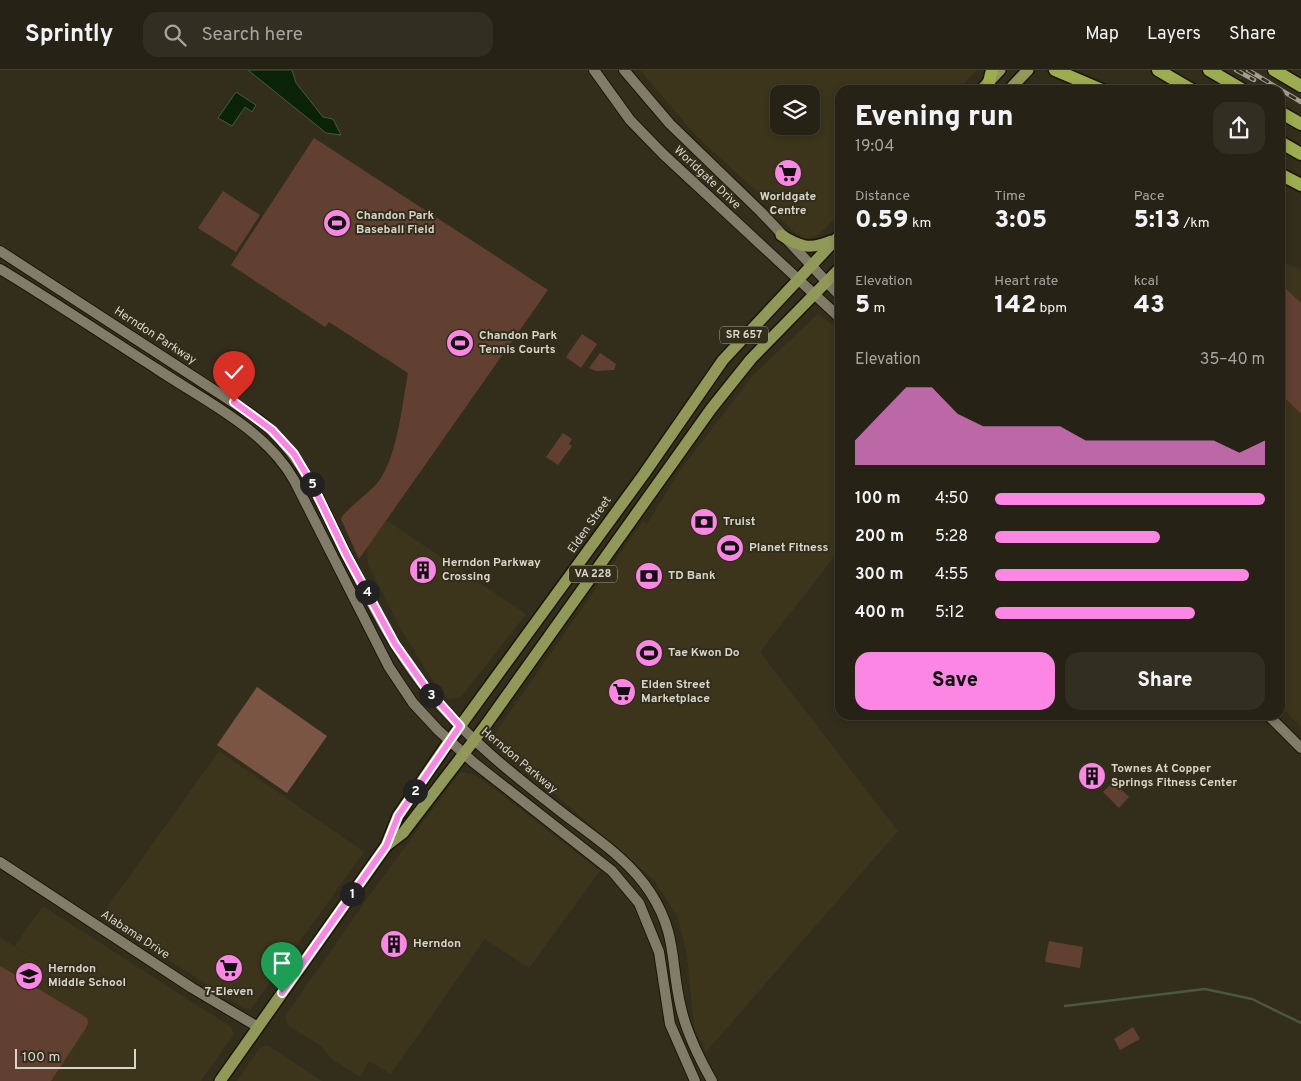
<!DOCTYPE html>
<html lang="en">
<head>
<meta charset="utf-8">
<style>
  body { margin:0; font-family:Overpass,sans-serif; background:#322f22; color:#f1f3f6; height:100vh; display:flex; flex-direction:column; font-size:19px; white-space:nowrap }
  * { box-sizing:border-box; margin:0 }
  p { font-size:16px; color:#a4a4a0 }
  .icon { flex:none; width:28px; height:28px; fill:none; stroke:currentColor; stroke-width:2; stroke-linecap:round; stroke-linejoin:round }
  .map { position:relative; flex:1; overflow:hidden }
  .details { position:absolute; left:835px; top:15px; width:450px; height:635px; display:flex; flex-direction:column; background:#262215; border-radius:15px; box-shadow:0 2px 8px #0003,0 0 0 1px #423f34 }
  .details>* { flex:none }
  .fabs { position:absolute; left:770px; top:15px; display:grid; gap:10px }
  .fabs a { display:grid; place-items:center; width:50px; height:50px; border-radius:10px; background:#262215; box-shadow:0 2px 8px #0003,0 0 0 1px #423f34; font-size:25px }
  .scale { position:absolute; left:15px; bottom:12px; width:121px; box-sizing:border-box; padding-left:5px; border:2px solid #d7d4c9; border-top:0; font-size:14px; line-height:18px; white-space:nowrap; color:#d7d4c9; -webkit-text-stroke:4px #332e1c; paint-order:stroke }
  .pin { position:absolute; display:grid; place-items:center; width:42px; height:42px; color:#fff; margin:-51px -21px; border-radius:50% 50% 50% 0; rotate:-45deg; box-shadow:0 0 5px #0007 }
  .pin .icon { rotate:45deg }
  .km { position:absolute; width:25px; height:25px; margin:-12px; border-radius:50%; background:#222; color:#fff; font-size:14px; line-height:25px; text-align:center }
  .round { display:grid; place-items:center; flex:none; width:52px; height:52px; border-radius:15px; background:#322f22 }
  .head { display:flex; align-items:center; justify-content:space-between; height:85px; padding:0 20px }
  h1 { font-size:28px; font-weight:800; line-height:38px }
  .stats { display:grid; grid-template-columns:repeat(3,1fr); gap:8px; height:85px; padding:5px 20px }
  .stats div { display:grid; align-content:center }
  .stats b { font-size:25px; font-weight:800 }
  .stats small { font-size:14px; font-weight:400 }
  .stats p { font-size:14px }
  .chart { height:140px; padding:10px 20px }
  .chart p { display:flex; justify-content:space-between }
  .chart svg { width:100%; height:90px; margin-top:5px; fill:#fc86e4; opacity:.7 }
  .action { display:flex; gap:10px; margin-top:auto; padding:10px 20px }
  .action a { flex:1; height:58px; border-radius:15px; background:#fc86e4; color:#111; font-size:20px; font-weight:800; line-height:58px; text-align:center }
  .action a+a { background:#322f22; color:#f1f3f6 }
  ul { padding:0 20px; list-style:none; font-size:16px }
  li { display:grid; grid-template-columns:80px 60px 1fr; align-items:center; height:38px }
  li i { height:12px; border-radius:6px; background:#fc86e4 }
  header { display:flex; align-items:center; gap:30px; box-sizing:border-box; height:70px; padding:0 25px; background:#262215; border-bottom:1px solid #423f34 }
  header strong { font-size:24px }
  nav { display:flex; gap:28px; margin-inline-start:auto; font-size:18px }
  .search { width:350px; height:45px; background:#322f22; display:flex; align-items:center; gap:12px; box-sizing:border-box; padding:0 18px; border-radius:15px; color:#a4a4a0; font-size:19px }
  .map>svg:first-child { display:block }
</style>
</head>
<body>
<header>
<strong>Sprintly</strong>
<div class="search"><svg class="icon" aria-label="search" viewBox="0 0 24 24"><circle cx="10" cy="10" r="6"/><path d="M15 15l6 6"/></svg>Search here</div>
<nav><a>Map</a><a>Layers</a><a>Share</a></nav>
</header>
<div class="map">
<svg width="1301" height="1011" viewBox="0 0 1301 1011">
  <rect width="100%" height="100%" fill="#332e1c"/>
  <g fill="#3c351c" fill-rule="evenodd">
    <path d="M640 0H977L958 20H840V143L817 166 804 169 794 162 779 147 776 139 697 67ZM779 24H811V56H779Z"/>
    <path d="M1280 190 1301 200V657L1280 636Z"/>
    <path d="M818 244 840 260V479L760 582 898 761 706 982 694 957 687 886 678 848 654 810 491 669 643 451 647 454 679 402 753 305Z"/>
    <path d="M386 450 526 544 461 627 448 629 430 607 399 556 368 494 367 477Z"/>
    <path d="M219 681 364 782 251 939 243 938 101 846Z"/>
    <path d="M460 702 473 704 493 718 600 801 529 898 485 869 391 1004 369 991 360 1007 332 989 321 976 289 956 285 949 286 945 369 826Z"/>
    <path d="M43 836 231 957 234 964 201 1011H0V867L59 905 15 876Z"/>
    <path d="M264 976H269L322 1011H237L259 979Z"/>
  </g>
  <g fill="#614031">
    <path d="M314 68 548 220 359 489 341 449C343 441 372 422 381 408 398 381 402 335 408 303L329 252 325 257 231 195Z"/>
    <path d="M223 121 260 145 236 182 198 158Z"/>
    <path d="M1282 215 1301 233V344L1280 323V217Z"/>
    <path d="M582 264 597 274 581 298 566 287Z"/>
    <path d="M600 283 616 294 614 300 596 301 589 298Z"/>
    <path d="M563 363 572 369 569 374 572 376 558 395 546 387Z"/>
    <path d="M1113 712 1129 727 1119 738 1103 722Z"/>
    <path d="M1049 871 1083 877 1080 898 1045 892Z"/>
    <path d="M0 896 87 948 88 953 86 958 51 1011H0Z"/>
    <path d="M1133 957 1140 969 1120 980 1114 969Z"/>
  </g>
  <path fill="#7a5543" d="M257 617 327 666 287 723 217 675Z"/>
  <g fill="#0a2308" stroke="#485842">
    <path d="M248 0H292L296 13 323 47 333 49 341 65 326 63Z"/>
    <path d="M236 22 256 35 252 42 245 37 232 56 218 48Z"/>
  </g>
  <g fill="none" stroke-linecap="round" stroke-linejoin="round">
    <path stroke="#485842" stroke-width="2.5" d="M1065 936 1205 919 1252 929 1301 953"/>
    <g stroke="#1b1606" stroke-width="12">
      <g id="secondary">
        <path d="M594 0 630 50 663 84 840 248"/>
        <path d="M624 0 670 54 761 142 840 226"/>
        <path d="M0 181 251 344C303 381 318 429 346 484 370 531 394 579 427 620 466 667 512 704 560 741 592 766 628 788 650 822 678 865 670 893 681 938 687 964 699 988 712 1011"/>
        <path d="M0 199C53 231 105 266 157 299 205 331 265 359 294 410L389 597 413 633 438 660 473 692 612 801 639 833 659 882 670 954 695 1011"/>
        <path d="M1268 645 1301 678"/>
        <path d="M0 792 192 918 258 957"/>
      </g>
    </g>
    <g stroke="#1b1606" stroke-width="14">
      <g id="primary">
        <path d="M981 20 1000 0"/>
        <path d="M1009 20 1028 0"/>
        <path d="M781 165C800 177 810 180 831 171"/>
        <path d="M386 776 398 746 450 670 644 404 723 290 840 165"/>
        <path d="M220 1011 386 776 403 763 485 656 711 339 751 289 840 198"/>
      </g>
    </g>
    <g stroke="#1b1606" stroke-width="15">
      <g id="highway">
        <path d="M1055 0 1102 20"/>
        <path d="M1158 0 1192 20"/>
        <path d="M1209 0 1243 20"/>
        <path d="M1274 0 1301 16"/>
        <path d="M989 12 992 0"/>
        <path d="M1280 42 1301 54"/>
        <path d="M1280 72 1301 84"/>
        <path d="M1280 104 1301 115"/>
      </g>
    </g>
    <use href="#secondary" stroke="#817c68" stroke-width="10"/>
    <use href="#primary" stroke="#919959" stroke-width="11"/>
    <use href="#highway" stroke="#9cad4f" stroke-width="12"/>
    <g stroke="#a29f91" stroke-width="4.5">
      <g id="rail">
        <path d="M1236 0 1254 10"/>
        <path d="M1248 0 1301 32"/>
      </g>
    </g>
    <use href="#rail" stroke="#332e1c" stroke-width="2.5" stroke-dasharray="8" stroke-linecap="butt"/>
  </g>
  <g fill="none" stroke-linecap="round" stroke-linejoin="round">
    <g stroke="#fff" stroke-width="10">
      <path id="route" d="M234 332 272 360 294 384 312 414 346 484 395 574 426 618 460 656 398 746 386 776 282 923"/>
    </g>
    <use href="#route" stroke="#fc86e4" stroke-width="6"/>
  </g>
  <defs>
    <g id="supermarket-disc" transform="scale(1.4375)"><circle r="9.5" fill="#fc86e4" stroke="#332e1c"/><path d="M-6-5.5h2.5l.6 2H6L4.5 2H-2.5L-4.4-4H-6ZM-1.5 3.2a1.3 1.3 0 1 0 .1 0ZM3 3.2a1.3 1.3 0 1 0 .1 0Z" fill="#111"/></g>
    <g id="stadium-disc" transform="scale(1.4375)"><circle r="9.5" fill="#fc86e4" stroke="#332e1c"/><path d="M0-5a6.5 5 0 1 0 0 10a6.5 5 0 1 0 0-10ZM-3.5-1.8h7v3.6h-7Z" fill="#111"/></g>
    <g id="bank-disc" transform="scale(1.4375)"><circle r="9.5" fill="#fc86e4" stroke="#332e1c"/><path d="M-6-4H6V4H-6ZM0-2.3a2.3 2.3 0 1 0 0 4.6a2.3 2.3 0 1 0 0-4.6Z" fill="#111"/></g>
    <g id="building-disc" transform="scale(1.4375)"><circle r="9.5" fill="#fc86e4" stroke="#332e1c"/><path d="M-4-6H4V6H1V3H-1V6H-4ZM-2.5-4.3h1.7v1.8h-1.7ZM.8-4.3h1.7v1.8H.8ZM-2.5-1h1.7V.8h-1.7ZM.8-1h1.7V.8H.8Z" fill="#111"/></g>
    <g id="school-disc" transform="scale(1.4375)"><circle r="9.5" fill="#fc86e4" stroke="#332e1c"/><path d="M0-5L7-2L0 1L-7-2ZM-4 1L0 2.5L4 1V4Q0 6-4 4Z" fill="#111"/></g>
  </defs>
  <g fill-rule="evenodd">
    <use href="#supermarket-disc" x="788" y="103"/>
    <use href="#stadium-disc" x="337" y="153"/>
    <use href="#stadium-disc" x="460" y="273"/>
    <use href="#bank-disc" x="704" y="452"/>
    <use href="#stadium-disc" x="730" y="478"/>
    <use href="#building-disc" x="423" y="500"/>
    <use href="#bank-disc" x="649" y="506"/>
    <use href="#stadium-disc" x="649" y="583"/>
    <use href="#supermarket-disc" x="622" y="622"/>
    <use href="#building-disc" x="1092" y="706"/>
    <use href="#building-disc" x="394" y="874"/>
    <use href="#supermarket-disc" x="229" y="898"/>
    <use href="#school-disc" x="29" y="906"/>
  </g>
  <g text-anchor="middle" dominant-baseline="central" stroke-width="4" stroke-linejoin="round" paint-order="stroke">
    <g fill="#332e1c" stroke="#a6a295" stroke-width="1">
      <rect x="720" y="256.5" width="48" height="17" rx="4"/>
      <rect x="569" y="495.5" width="48" height="17" rx="4"/>
    </g>
    <g font-size="11" font-weight="bold" fill="#d7d4c9">
      <text x="744" y="265">SR 657</text>
      <text x="593" y="504">VA 228</text>
    </g>
    <g font-size="12" fill="#d7d4c9" stroke="#332e1c">
      <text transform="translate(707 108) rotate(43)">Worldgate Drive</text>
      <text transform="translate(155 266) rotate(33)">Herndon Parkway</text>
      <text transform="translate(590 455) rotate(-55)">Elden Street</text>
      <text transform="translate(519 691) rotate(40)">Herndon Parkway</text>
      <text transform="translate(135 865) rotate(33)">Alabama Drive</text>
    </g>
    <g font-size="12" font-weight="bold" fill="#d7d4c9" stroke="#332e1c" text-anchor="start">
      <text x="788" y="127" text-anchor="middle">Worldgate<tspan x="788" dy="14">Centre</tspan></text>
      <text x="356" y="146">Chandon Park<tspan x="356" dy="14">Baseball Field</tspan></text>
      <text x="479" y="266">Chandon Park<tspan x="479" dy="14">Tennis Courts</tspan></text>
      <text x="723" y="452">Truist</text>
      <text x="749" y="478">Planet Fitness</text>
      <text x="442" y="493">Herndon Parkway<tspan x="442" dy="14">Crossing</tspan></text>
      <text x="668" y="506">TD Bank</text>
      <text x="668" y="583">Tae Kwon Do</text>
      <text x="641" y="615">Elden Street<tspan x="641" dy="14">Marketplace</tspan></text>
      <text x="1111" y="699">Townes At Copper<tspan x="1111" dy="14">Springs Fitness Center</tspan></text>
      <text x="413" y="874">Herndon</text>
      <text x="48" y="899">Herndon<tspan x="48" dy="14">Middle School</tspan></text>
      <text x="229" y="922" text-anchor="middle">7-Eleven</text>
    </g>
  </g>
</svg>
<div class="fabs">
<a><svg class="icon" aria-label="layers" viewBox="0 0 24 24"><path d="M12 4l9 5-9 5-9-5zM3 14l9 5 9-5"/></svg></a>
</div>
<div class="scale">100 m</div>
<div class="pin" style="left:282px;top:923px;background:#1e9e55"><svg class="icon" aria-label="arrive" viewBox="0 0 24 24"><path d="M6 21V4h12l-3 4 3 4H6"/></svg></div>
<div class="pin" style="left:234px;top:332px;background:#d93025"><svg class="icon" aria-label="check" viewBox="0 0 24 24"><path d="M5 12l5 5 9-10"/></svg></div>
<b class="km" style="left:352px;top:824px">1</b>
<b class="km" style="left:415px;top:721px">2</b>
<b class="km" style="left:431px;top:625px">3</b>
<b class="km" style="left:367px;top:522px">4</b>
<b class="km" style="left:312px;top:414px">5</b>
<section class="details">
<div class="head"><div><h1>Evening run</h1><p>19:04</p></div><a class="round"><svg class="icon" aria-label="share" viewBox="0 0 24 24"><path d="M12 15V3M7 8l5-5 5 5M5 13v7h14v-7"/></svg></a></div>
<div class="stats">
<div><p>Distance</p><b>0.59<small> km</small></b></div>
<div><p>Time</p><b>3:05</b></div>
<div><p>Pace</p><b>5:13<small> /km</small></b></div>
</div>
<div class="stats">
<div><p>Elevation</p><b>5<small> m</small></b></div>
<div><p>Heart rate</p><b>142<small> bpm</small></b></div>
<div><p>kcal</p><b>43</b></div>
</div>
<div class="chart"><p><span>Elevation</span>35–40 m</p>
<svg viewBox="0 0 160 44" preserveAspectRatio="none"><path d="M0 44V32L10 19L20 6L30 6L40 19L50 25L60 25L70 25L80 25L90 32L100 32L110 32L120 32L130 32L140 32L150 38L160 32V44z"/></svg>
</div>
<ul>
<li><b>100 m</b>4:50<i style="width:100%"></i></li>
<li><b>200 m</b>5:28<i style="width:61%"></i></li>
<li><b>300 m</b>4:55<i style="width:94%"></i></li>
<li><b>400 m</b>5:12<i style="width:74%"></i></li>
</ul>
<div class="action"><a>Save</a><a>Share</a></div>
</section>
</div>
</body>
</html>
